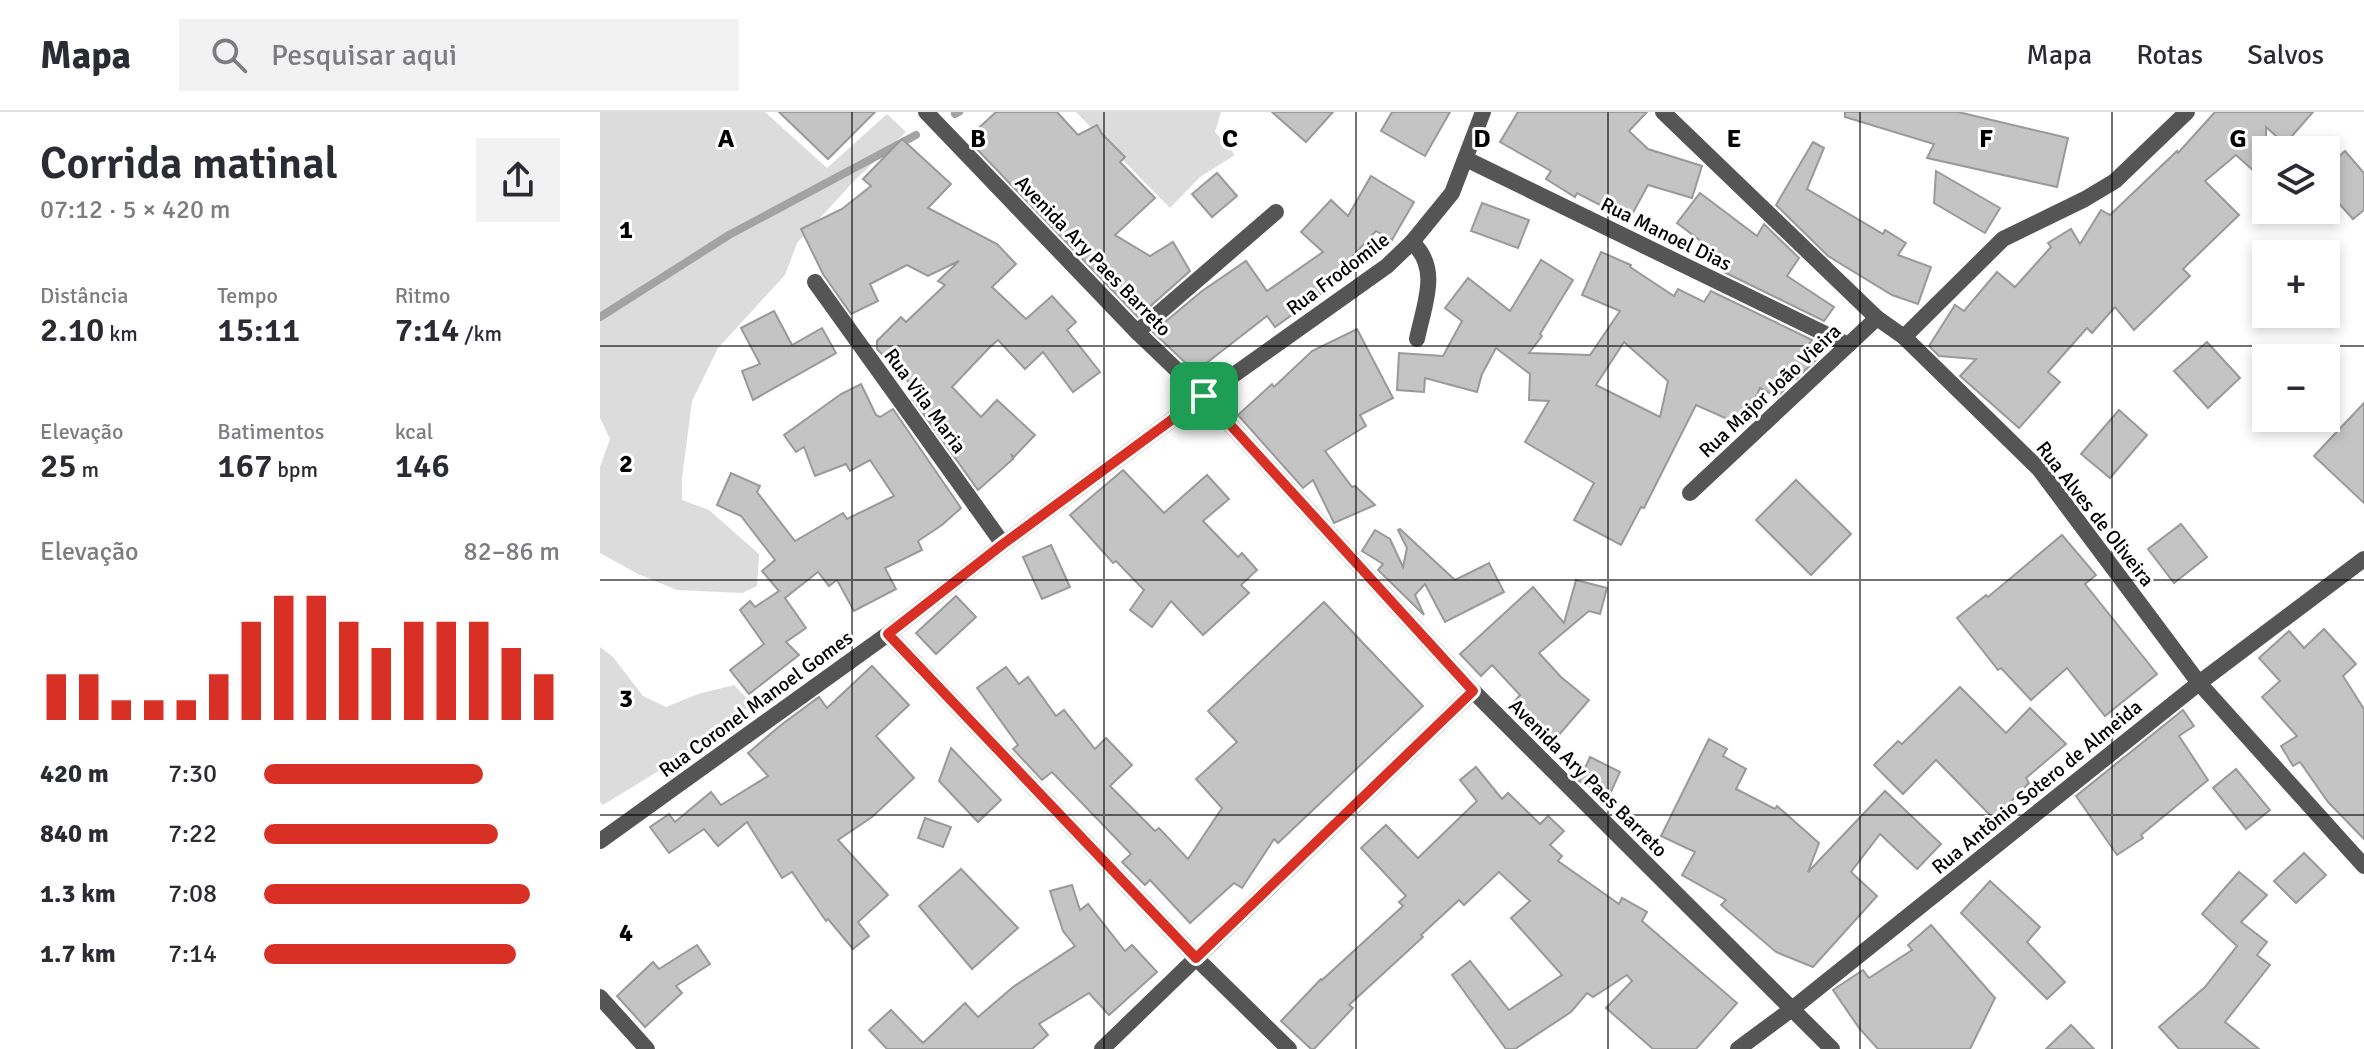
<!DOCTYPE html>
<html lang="pt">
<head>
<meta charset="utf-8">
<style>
  body { margin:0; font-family:Signika,sans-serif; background:#f2f2f3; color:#2b2b33; height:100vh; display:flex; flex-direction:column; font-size:30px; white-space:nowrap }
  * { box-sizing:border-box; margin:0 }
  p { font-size:26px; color:#7c7c81 }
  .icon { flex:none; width:44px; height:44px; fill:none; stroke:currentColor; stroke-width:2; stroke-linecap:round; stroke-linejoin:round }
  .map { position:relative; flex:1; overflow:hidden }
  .sheet { display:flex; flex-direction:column; background:#fff; width:600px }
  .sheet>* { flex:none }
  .tools { position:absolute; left:1652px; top:24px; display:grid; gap:16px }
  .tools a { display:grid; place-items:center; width:88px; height:88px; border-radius:0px; background:#fff; box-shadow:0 4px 12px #0003; font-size:40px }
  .pin { position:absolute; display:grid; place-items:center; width:68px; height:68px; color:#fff; margin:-34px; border-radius:16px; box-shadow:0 4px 12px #0006 }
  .round { display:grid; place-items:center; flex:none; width:84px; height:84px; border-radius:0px; background:#f2f2f3 }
  .summary { display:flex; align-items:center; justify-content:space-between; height:136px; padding:0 40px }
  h1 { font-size:44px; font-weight:600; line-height:60px }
  .stats { display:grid; grid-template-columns:repeat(3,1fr); gap:12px; height:136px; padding:8px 40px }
  .stats div { display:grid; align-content:center }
  .stats b { font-size:34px; font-weight:600 }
  .stats small { font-size:22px; font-weight:400 }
  .stats p { font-size:22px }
  .chart { height:224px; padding:16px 40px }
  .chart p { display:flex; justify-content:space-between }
  .chart svg { width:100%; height:144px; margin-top:8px; stroke:#d93025; stroke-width:6 }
  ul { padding:0 40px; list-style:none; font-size:26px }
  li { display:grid; grid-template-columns:128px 96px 1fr; align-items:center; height:60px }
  li i { height:20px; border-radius:10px; background:#d93025 }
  header { display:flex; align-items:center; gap:48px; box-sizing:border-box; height:112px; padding:0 40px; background:#fff; border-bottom:2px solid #e1e1e2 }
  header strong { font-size:38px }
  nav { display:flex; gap:44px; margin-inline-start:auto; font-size:28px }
  .search { width:560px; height:72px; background:#f2f2f3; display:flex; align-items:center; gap:20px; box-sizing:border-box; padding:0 28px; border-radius:0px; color:#7c7c81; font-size:30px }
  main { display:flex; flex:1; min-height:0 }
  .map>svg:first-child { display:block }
</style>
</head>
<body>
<header>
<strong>Mapa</strong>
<div class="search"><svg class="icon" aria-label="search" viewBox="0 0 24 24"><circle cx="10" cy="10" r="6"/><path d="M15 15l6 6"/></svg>Pesquisar aqui</div>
<nav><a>Mapa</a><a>Rotas</a><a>Salvos</a></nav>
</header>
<main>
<section class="sheet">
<div class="summary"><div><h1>Corrida matinal</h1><p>07:12 · 5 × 420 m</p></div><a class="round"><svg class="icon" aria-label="share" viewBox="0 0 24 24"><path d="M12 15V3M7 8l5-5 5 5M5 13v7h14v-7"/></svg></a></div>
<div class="stats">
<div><p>Distância</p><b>2.10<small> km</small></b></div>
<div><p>Tempo</p><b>15:11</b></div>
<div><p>Ritmo</p><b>7:14<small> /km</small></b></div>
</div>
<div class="stats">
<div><p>Elevação</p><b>25<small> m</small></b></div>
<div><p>Batimentos</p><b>167<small> bpm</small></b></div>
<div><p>kcal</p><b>146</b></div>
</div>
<div class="chart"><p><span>Elevação</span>82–86 m</p>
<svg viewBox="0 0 160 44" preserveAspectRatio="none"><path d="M5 44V30M15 44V30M25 44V38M35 44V38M45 44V38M55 44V30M65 44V14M75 44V6M85 44V6M95 44V14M105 44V22M115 44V14M125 44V14M135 44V14M145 44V22M155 44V30"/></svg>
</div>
<ul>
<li><b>420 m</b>7:30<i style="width:74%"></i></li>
<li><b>840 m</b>7:22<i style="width:79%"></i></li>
<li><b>1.3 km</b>7:08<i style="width:90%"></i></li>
<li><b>1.7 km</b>7:14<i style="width:85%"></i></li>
</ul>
</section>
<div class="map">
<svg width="1764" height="937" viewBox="0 0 1764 937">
  <rect width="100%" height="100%" fill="#fff"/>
  <g fill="#dcdcdc">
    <path d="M0 0H165L227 56 287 2 306 20 256 67 197 131 185 163 118 236 92 289 82 366V388L109 398 159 442 157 474 142 481 77 478 38 462 0 441V355L10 327 0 306Z"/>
    <path d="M476 0H621L615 20 635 43 600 65 570 96Z"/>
    <path d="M0 535 13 545 43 584 66 595 98 582 134 573 152 592 96 636 3 693 0 690Z"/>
  </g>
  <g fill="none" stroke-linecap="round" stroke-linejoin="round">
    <g stroke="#a3a3a3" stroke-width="8">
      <path d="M355 2 359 0"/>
      <path d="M0 205 129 123 316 23"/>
    </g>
  </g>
  <g fill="#c4c4c4" stroke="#999" stroke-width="2" fill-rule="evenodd">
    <path d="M179 0H275L228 47Z"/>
    <path d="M396 0H457L478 23 497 13 502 22 525 45 520 50 555 86 515 123 550 144 573 130 590 159 538 205 371 31 375 27 371 23Z"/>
    <path d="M672 0H733L706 30Z"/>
    <path d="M792 0H850L825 44 781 19Z"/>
    <path d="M918 0H1047L1029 19 1048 37 1102 54 1092 86 1048 73 1029 108 977 81 975 85 946 67 951 59 900 30Z"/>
    <path d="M1245 0H1358L1468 26 1457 75 1327 46 1334 32 1245 5Z"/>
    <path d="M1615 0H1713L1685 32 1666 15V70L1636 43 1605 69 1639 103 1583 157 1590 164 1534 218 1515 195 1492 221 1487 216 1448 260 1460 270 1419 316 1360 264 1376 247 1339 244 1329 234 1355 193 1364 199 1397 160 1415 175 1451 135 1448 131 1471 117 1480 132 1501 98 1510 103 1577 39 1578 41Z"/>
    <path d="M302 27 351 72 328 96 397 132 416 152 392 175 426 207 452 184 476 210 467 218 500 260 473 280 443 240 425 257 398 228 390 235 352 275 381 305 397 288 435 323 414 345 411 342 413 347 378 378 312 286 320 282 289 249 296 242 286 246 277 237V229L301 205 306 210 345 173 338 169 359 149 328 164 307 153 270 172 278 189 251 202 223 162 201 117 242 97 271 74 263 67Z"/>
    <path d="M1213 30 1224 36 1207 77 1283 122 1285 118 1306 131 1298 143 1331 155 1318 192 1292 183 1228 144 1176 93Z"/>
    <path d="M1745 39 1764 61V98L1753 107 1726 77V56Z"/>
    <path d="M1336 59 1400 96 1385 121 1334 91Z"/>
    <path d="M617 61 637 84 612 105 592 82Z"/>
    <path d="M771 64 814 90 792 128 776 119 720 180 721 182 675 215 667 204 595 260 553 220 602 179 646 149 667 179 723 140 701 120 731 88 748 104Z"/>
    <path d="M1100 81 1157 124 1164 112 1199 146 1187 164 1234 195 1224 209 1124 160 1130 151 1077 111Z"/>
    <path d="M882 91 929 108 918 136 871 119Z"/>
    <path d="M1001 140 1031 153 1030 155 1074 184 1078 177 1104 190 1111 179 1212 228 1204 239 1218 246 1196 267 1191 265 1184 278 1177 285 1160 276 1143 314 1096 293 1044 396 1041 395 1021 433 974 408 994 371 925 330 949 289 929 288 930 262 896 236 882 262 877 280 825 266 824 280 797 278 799 241 843 244 862 209 845 196 868 166 910 199 941 148 973 168 940 222 942 224 929 241 990 243 1020 199 982 183ZM1024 230 1068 269 1060 305 996 273Z"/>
    <path d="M174 199 192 233 222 216 236 241 153 288 142 259 160 252 141 216Z"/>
    <path d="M757 217 793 286 760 303 766 314 725 339 752 375 755 374 775 393 734 411 713 368 703 376 638 303 672 272 674 275 712 239Z"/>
    <path d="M1607 230 1640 266 1608 296 1574 259Z"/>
    <path d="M261 272 276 303 280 305 293 297 361 396 342 413 318 429 322 438 285 456 296 477 254 499 237 468 229 474 218 460 185 486 206 516 186 530 199 543 149 582 130 558 164 532 140 498 150 489 155 495 179 479 162 459 175 448 141 404 117 393 131 361 160 374 157 380 195 429 243 401 247 407 294 384 270 348 250 359 246 352 215 364 204 335 196 340 184 323 241 282Z"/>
    <path d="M1764 291V391L1714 344Z"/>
    <path d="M1519 298 1547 323 1510 366 1481 342Z"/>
    <path d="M523 358 564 401 607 363 629 387 603 409 638 445 642 441 657 458 641 473 649 481 603 523 571 489 552 515 530 498 544 478 516 449 513 451 470 403Z"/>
    <path d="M1196 368 1251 422 1211 463 1156 408Z"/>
    <path d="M1581 412 1607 445 1574 471 1548 437Z"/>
    <path d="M800 417 855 468 889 451 904 480 845 510 825 472 815 483 824 503 778 458 783 452 762 439 775 418 790 427 803 455 807 436 798 418Z"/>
    <path d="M1462 423 1496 463 1485 472 1557 562 1505 604 1467 556 1431 588 1401 556 1398 558 1357 506 1386 483 1388 485Z"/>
    <path d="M451 433 470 475 442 487 423 445Z"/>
    <path d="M976 468 1007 476 1000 502 989 499 939 541 961 565 989 588 951 632 909 596 920 583 892 553 881 564 860 542 933 475 964 511Z"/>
    <path d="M356 484 376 505 336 542 316 521Z"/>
    <path d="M724 490 823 594 678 731 674 727 642 776 634 771 590 811 550 768 545 773 522 750 531 742 452 660 442 668 413 637 418 633 377 576 406 555 419 572 428 565 456 604 464 598 495 637 506 626 532 653 510 674 555 719 559 716 588 747 622 696 596 667 637 630 608 599Z"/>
    <path d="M1724 517 1756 552 1743 564 1764 597V727L1728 690 1700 650 1693 654 1681 634 1697 624 1662 585 1680 569 1659 546 1689 519 1704 536Z"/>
    <path d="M272 554 309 593 276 624 314 666 272 705 238 728 288 783 258 810 269 824 253 837 228 807 226 809 192 760 182 766 147 710 118 734 104 717 69 741 50 715 69 702 75 710 111 680 121 693 168 664 148 641 181 613 219 585 227 596Z"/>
    <path d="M1360 575 1406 621 1430 596 1466 632 1426 666 1429 671 1394 707 1336 648 1303 682 1274 653 1298 629 1302 632Z"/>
    <path d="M1583 598 1594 614 1579 624 1608 668 1541 723 1543 726 1517 743 1476 684Z"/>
    <path d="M1109 627 1127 637 1123 644 1146 657 1136 677 1175 697 1177 694 1219 731 1208 760 1285 679 1341 732 1317 757 1280 722 1251 760 1277 784 1213 855 1176 840 1121 793 1126 788 1082 763 1095 740 1061 724Z"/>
    <path d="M351 636 401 688 378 710 339 669Z"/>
    <path d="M990 645 1020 660 1009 684 979 669Z"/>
    <path d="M876 655 902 687 908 681 940 712 948 704 964 719 950 733 962 744 958 749 1019 792 1022 786 1047 800 1042 809 1137 891 1096 937H1053L1006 896 1032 869 1027 863 993 885 987 881 971 900 915 937H906L852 863 870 849 909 898 962 863 911 806 930 789 899 760 864 793 859 788 821 823 823 825 749 893 753 896 714 937H711L681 909 721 867 722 868 803 794 799 790 806 784 761 736 786 713 818 746 877 689 860 668Z"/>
    <path d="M1636 657 1670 698 1646 717 1613 676Z"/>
    <path d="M325 706 351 715 343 735 318 726Z"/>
    <path d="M1704 741 1726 763 1696 791 1674 769Z"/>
    <path d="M361 757 418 816 372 857 319 794Z"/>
    <path d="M1639 760 1667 783 1641 810 1667 830 1657 843 1670 853 1625 910 1659 937H1579L1559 915 1605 875 1637 834 1602 802Z"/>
    <path d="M1390 769 1440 815 1427 830 1465 870 1447 887 1361 801Z"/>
    <path d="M472 773 480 798 488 792 525 839 532 833 557 860 509 903 489 881 439 912 448 923 432 937H287L269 918 291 898 323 931 365 891 378 905 413 875 475 834 463 819 450 779Z"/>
    <path d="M1331 813 1395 886 1370 937H1278L1259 916 1233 878 1263 858 1269 866 1312 838 1308 833Z"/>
    <path d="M97 833 110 852 76 874 82 881 45 915 17 884 53 850 59 857Z"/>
    <path d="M1471 913 1494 937H1446Z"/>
  </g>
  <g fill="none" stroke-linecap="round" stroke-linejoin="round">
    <g stroke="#555" stroke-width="16">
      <path d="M326 0 537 220 604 284 873 579 1232 937"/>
      <path d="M1063 0 1277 206 1304 225 1439 357 1599 571 1764 754"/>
      <path d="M866 47 1248 233"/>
      <path d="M812 130C841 157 824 192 817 227"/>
      <path d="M215 170 403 432"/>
      <path d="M537 220 676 100"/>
      <path d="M1304 225 1403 127 1485 87 1515 69 1587 0"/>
      <path d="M1090 381 1277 206"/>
      <path d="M288 522 596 846 689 937"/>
      <path d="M0 729 288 522 403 432 604 284 787 154 812 130 852 81 883 0"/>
      <path d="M0 885 47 937"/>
      <path d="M502 937 873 579"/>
      <path d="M1138 937 1192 897 1599 571 1764 447"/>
    </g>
  </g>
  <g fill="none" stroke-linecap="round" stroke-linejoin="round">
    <g stroke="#fff" stroke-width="16">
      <path id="route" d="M604 284 873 579 596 846 288 522 403 432Z"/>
    </g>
    <use href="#route" stroke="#d93025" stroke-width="10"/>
  </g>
  <path fill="none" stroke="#000" stroke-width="2" stroke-opacity="0.55" d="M252 0V937M504 0V937M756 0V937M1008 0V937M1260 0V937M1512 0V937M0 234H1764M0 468H1764M0 703H1764"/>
  <g text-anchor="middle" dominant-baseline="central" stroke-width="6" stroke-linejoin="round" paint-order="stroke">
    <g font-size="20" fill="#000" stroke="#fff">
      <text transform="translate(1066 122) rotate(26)">Rua Manoel Dias</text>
      <text transform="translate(493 144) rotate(46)">Avenida Ary Paes Barreto</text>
      <text transform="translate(738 162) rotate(-37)">Rua Frodomile</text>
      <text transform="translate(1170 279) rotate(-43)">Rua Major João Vieira</text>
      <text transform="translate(325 289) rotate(54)">Rua Vila Maria</text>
      <text transform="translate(1495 402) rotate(52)">Rua Alves de Oliveira</text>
      <text transform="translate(156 592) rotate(-36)">Rua Coronel Manoel Gomes</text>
      <text transform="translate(988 666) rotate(45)">Avenida Ary Paes Barreto</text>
      <text transform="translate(1437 675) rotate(-39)">Rua Antônio Sotero de Almeida</text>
    </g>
  </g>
  <g font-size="26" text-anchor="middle" font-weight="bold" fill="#000" stroke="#fff" stroke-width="6" stroke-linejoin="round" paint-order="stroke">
    <text x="126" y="35">A</text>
    <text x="378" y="35">B</text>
    <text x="630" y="35">C</text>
    <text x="882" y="35">D</text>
    <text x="1134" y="35">E</text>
    <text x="1386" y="35">F</text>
    <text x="1638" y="35">G</text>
    <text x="26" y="126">1</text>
    <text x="26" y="360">2</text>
    <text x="26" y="595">3</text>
    <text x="26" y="829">4</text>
  </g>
</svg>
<div class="tools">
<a><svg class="icon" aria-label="layers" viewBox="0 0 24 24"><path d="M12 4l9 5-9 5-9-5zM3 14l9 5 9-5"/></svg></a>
<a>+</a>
<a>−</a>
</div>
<div class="pin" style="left:604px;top:284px;background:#1e9e55"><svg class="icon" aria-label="arrive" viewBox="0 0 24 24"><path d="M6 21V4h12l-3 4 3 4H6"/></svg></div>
</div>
</main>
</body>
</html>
